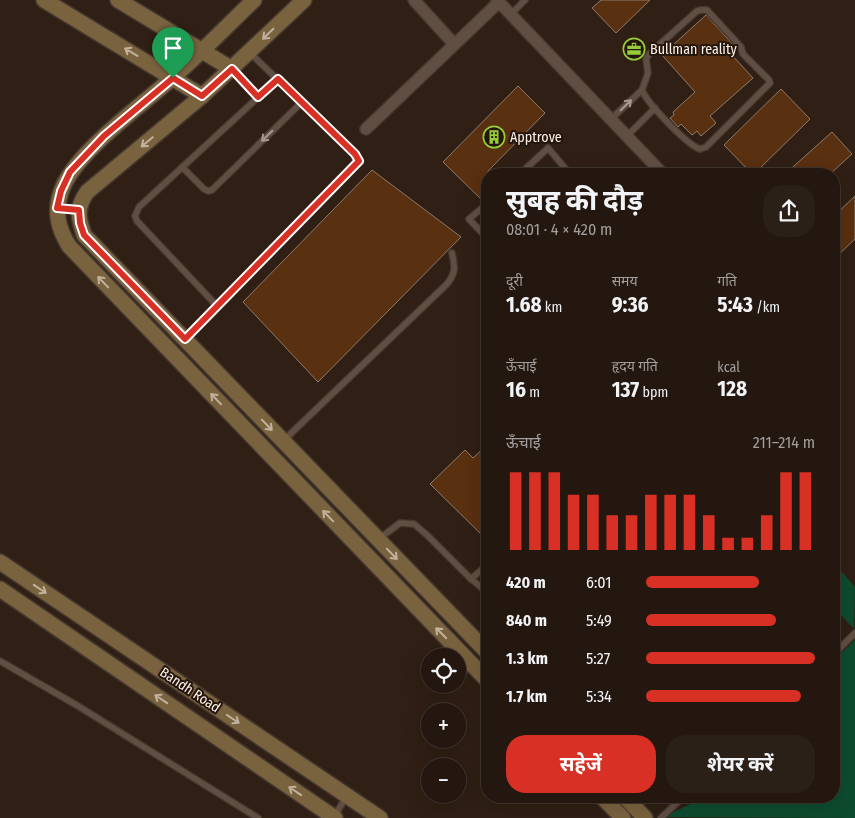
<!DOCTYPE html>
<html lang="hi">
<head>
<meta charset="utf-8">
<style>
  body { margin:0; font-family:"Fira Sans Condensed","Noto Sans Devanagari",sans-serif; background:#2b2018; color:#f1f3f6; height:100vh; display:flex; flex-direction:column; font-size:19px; white-space:nowrap }
  * { box-sizing:border-box; margin:0 }
  p { font-size:16px; color:#a39f9e }
  .icon { flex:none; width:28px; height:28px; fill:none; stroke:currentColor; stroke-width:2; stroke-linecap:round; stroke-linejoin:round }
  .map { position:relative; flex:1; overflow:hidden }
  .panel { position:absolute; left:481px; top:168px; width:359px; height:635px; display:flex; flex-direction:column; background:#23170f; border-radius:20px; box-shadow:0 5px 20px #0002,0 0 0 1px #40362f }
  .panel>* { flex:none }
  .fabs { position:absolute; left:421px; top:648px; display:grid; gap:10px }
  .fabs a { display:grid; place-items:center; width:45px; height:45px; border-radius:50%; background:#23170f; box-shadow:0 5px 20px #0002,0 0 0 1px #40362f; font-size:25px }
  .pin { position:absolute; display:grid; place-items:center; width:42px; height:42px; color:#fff; margin:-51px -21px; border-radius:50% 50% 50% 0; rotate:-45deg; box-shadow:0 0 5px #0007 }
  .pin .icon { rotate:45deg }
  .round { display:grid; place-items:center; flex:none; width:52px; height:52px; border-radius:20px; background:#2b2018 }
  .summary { display:flex; align-items:center; justify-content:space-between; height:85px; padding:0 25px }
  h1 { font-size:28px; font-weight:700; line-height:38px }
  .figures { display:grid; grid-template-columns:repeat(3,1fr); gap:8px; height:85px; padding:5px 25px }
  .figures div { display:grid; align-content:center }
  .figures b { font-size:21px; font-weight:700 }
  .figures small { font-size:14px; font-weight:400 }
  .figures p { font-size:14px }
  .chart { height:140px; padding:10px 25px }
  .chart p { display:flex; justify-content:space-between }
  .chart svg { width:100%; height:90px; margin-top:5px; stroke:#d93025; stroke-width:6 }
  .button { display:flex; gap:10px; margin-top:auto; padding:10px 25px }
  .button a { flex:1; height:58px; border-radius:20px; background:#d93025; color:#fff; font-size:20px; font-weight:700; line-height:58px; text-align:center }
  .button a+a { background:#2b2018; color:#f1f3f6 }
  ul { padding:0 25px; list-style:none; font-size:16px }
  li { display:grid; grid-template-columns:80px 60px 1fr; align-items:center; height:38px }
  li i { height:12px; border-radius:6px; background:#d93025 }
  .map>svg:first-child { display:block }
</style>
</head>
<body>
<div class="map">
<svg width="855" height="818" viewBox="0 0 855 818">
  <rect width="100%" height="100%" fill="#2f1f14"/>
  <g fill="#0d4b2f">
    <path d="M841 571 855 587 854 629 834 607V577Z"/>
    <path d="M855 640V818L663 817 695 802 697 798 695 796H834V660Z"/>
  </g>
  <g fill="#593010" stroke="#8e7a6d">
    <path d="M601 0H650L616 33 592 8Z"/>
    <path d="M706 15 737 49 731 54 753 78 710 116 716 123 701 136 697 131 692 135 681 124 678 127 670 118 674 115 673 112 695 92 662 55Z"/>
    <path d="M518 86 545 113 488 171V198L483 201 443 162Z"/>
    <path d="M781 89 810 119 754 174H752L724 145Z"/>
    <path d="M832 132 852 154 830 174H785Z"/>
    <path d="M372 170 461 237 318 382 243 302Z"/>
    <path d="M855 196V239L834 259V216Z"/>
    <path d="M488 444V541L430 484 465 450 473 458Z"/>
  </g>
  <g fill="none" stroke-linecap="round" stroke-linejoin="round">
    <g stroke="#453831" stroke-width="8">
      <g id="lane">
        <path d="M701 10H707L741 47 743 54 769 80 770 83 706 147 700 149C687 145 647 103 642 90L648 73 646 59 649 54 697 11Z"/>
        <path d="M511 14 525 0"/>
        <path d="M233 70 259 97"/>
        <path d="M611 119 642 90"/>
        <path d="M627 136 655 108"/>
        <path d="M182 167 204 189 208 191 212 190 302 102"/>
        <path d="M520 174 548 148 570 174"/>
        <path d="M488 203 469 219 488 239"/>
        <path d="M217 306 137 221 135 216 139 207 278 79"/>
        <path d="M185 339 359 161 355 154 249 52"/>
        <path d="M283 441 447 284C456 273 455 267 452 253"/>
        <path d="M380 538 400 523 414 524 427 535 471 579 488 564"/>
        <path d="M471 579 488 593"/>
        <path d="M834 654 855 633"/>
        <path d="M0 661 78 706 258 818"/>
        <path d="M458 678 471 664"/>
        <path d="M334 817 346 797"/>
        <path d="M661 818 684 796"/>
      </g>
    </g>
    <g stroke="#453831" stroke-width="14">
      <g id="street">
        <path d="M414 0 454 44"/>
        <path d="M497 0 663 174"/>
        <path d="M366 129 499 2"/>
      </g>
    </g>
    <g stroke="#453831" stroke-width="18">
      <g id="secondary">
        <path d="M44 0 202 96"/>
        <path d="M118 0 232 69"/>
        <path d="M254 0C227 26 200 54 171 79 141 106 73 154 61 192 54 212 58 228 69 246L488 681"/>
        <path d="M304 0 202 96 87 192C76 208 78 217 84 235L488 653"/>
        <path d="M0 562 380 818"/>
        <path d="M0 589 335 818"/>
        <path d="M601 796 623 818"/>
        <path d="M624 796 645 818"/>
      </g>
    </g>
    <use href="#lane" stroke="#614e42" stroke-width="5.5"/>
    <use href="#street" stroke="#614e42" stroke-width="11"/>
    <use href="#secondary" stroke="#79623e" stroke-width="15"/>
  </g>
  <defs><path id="oneway-shaft" d="M-6 0H5M1.5-3L5.5 0L1.5 3" fill="none" stroke-width="1.6" stroke-linecap="round" stroke-linejoin="round" transform="scale(1.25)"/></defs>
  <g stroke="#c2b19d">
    <use href="#oneway-shaft" transform="translate(268 34) rotate(136)"/>
    <use href="#oneway-shaft" transform="translate(131 52) rotate(-149)"/>
    <use href="#oneway-shaft" transform="translate(147 142) rotate(140)"/>
    <use href="#oneway-shaft" transform="translate(103 282) rotate(-134)"/>
    <use href="#oneway-shaft" transform="translate(216 399) rotate(-134)"/>
    <use href="#oneway-shaft" transform="translate(267 425) rotate(46)"/>
    <use href="#oneway-shaft" transform="translate(328 516) rotate(-134)"/>
    <use href="#oneway-shaft" transform="translate(392 554) rotate(46)"/>
    <use href="#oneway-shaft" transform="translate(40 589) rotate(34)"/>
    <use href="#oneway-shaft" transform="translate(441 633) rotate(-135)"/>
    <use href="#oneway-shaft" transform="translate(161 699) rotate(-146)"/>
    <use href="#oneway-shaft" transform="translate(233 719) rotate(34)"/>
    <use href="#oneway-shaft" transform="translate(295 791) rotate(-146)"/>
  </g>
  <g stroke="#a7988e">
    <use href="#oneway-shaft" transform="translate(626 105) rotate(-44)"/>
    <use href="#oneway-shaft" transform="translate(267 136) rotate(136)"/>
  </g>
  <g fill="none" stroke-linecap="round" stroke-linejoin="round">
    <g stroke="#fff" stroke-width="10">
      <path id="route" d="M232 69 258 97 278 79 355 154 359 161 185 339 84 235 80 223 79 210 57 208 61 191 70 172 104 136 173 78 202 96Z"/>
    </g>
    <use href="#route" stroke="#d93025" stroke-width="6"/>
  </g>
  <defs>
    <g id="office-ring" transform="scale(1.125)"><circle r="9.5" fill="#25160b" stroke="#96cc39" stroke-width="1.5"/><path d="M-6-3h4V-5.5h4V-3h4V5H-6ZM-1-4.5V-3h2v-1.5ZM-6 0V1H6V0Z" fill="#96cc39"/></g>
    <g id="building-ring" transform="scale(1.125)"><circle r="9.5" fill="#25160b" stroke="#96cc39" stroke-width="1.5"/><path d="M-4-6H4V6H1V3H-1V6H-4ZM-2.5-4.3h1.7v1.8h-1.7ZM.8-4.3h1.7v1.8H.8ZM-2.5-1h1.7V.8h-1.7ZM.8-1h1.7V.8H.8Z" fill="#96cc39"/></g>
  </defs>
  <g fill-rule="evenodd">
    <use href="#office-ring" x="634" y="49"/>
    <use href="#building-ring" x="494" y="137"/>
  </g>
  <g text-anchor="middle" dominant-baseline="central" stroke-width="4" stroke-linejoin="round" paint-order="stroke">
    <g font-size="14" fill="#fdf2eb" stroke="#25160b" text-anchor="start">
      <text x="650" y="49">Bullman reality</text>
      <text x="510" y="137">Apptrove</text>
    </g>
    <g font-size="14" fill="#fdf2eb" stroke="#25160b">
      <text transform="translate(190 690) rotate(34)">Bandh Road</text>
    </g>
  </g>
</svg>
<div class="fabs">
<a><svg class="icon" aria-label="locate" viewBox="0 0 24 24"><circle cx="12" cy="12" r="6"/><path d="M12 2v4M12 18v4M2 12h4M18 12h4"/></svg></a>
<a>+</a>
<a>−</a>
</div>
<div class="pin" style="left:173px;top:78px;background:#1e9e55"><svg class="icon" aria-label="arrive" viewBox="0 0 24 24"><path d="M6 21V4h12l-3 4 3 4H6"/></svg></div>
<section class="panel">
<div class="summary"><div><h1>सुबह की दौड़</h1><p>08:01 · 4 × 420 m</p></div><a class="round"><svg class="icon" aria-label="share" viewBox="0 0 24 24"><path d="M12 15V3M7 8l5-5 5 5M5 13v7h14v-7"/></svg></a></div>
<div class="figures">
<div><p>दूरी</p><b>1.68<small> km</small></b></div>
<div><p>समय</p><b>9:36</b></div>
<div><p>गति</p><b>5:43<small> /km</small></b></div>
</div>
<div class="figures">
<div><p>ऊँचाई</p><b>16<small> m</small></b></div>
<div><p>हृदय गति</p><b>137<small> bpm</small></b></div>
<div><p>kcal</p><b>128</b></div>
</div>
<div class="chart"><p><span>ऊँचाई</span>211–214 m</p>
<svg viewBox="0 0 160 44" preserveAspectRatio="none"><path d="M5 44V6M15 44V6M25 44V6M35 44V17M45 44V17M55 44V27M65 44V27M75 44V17M85 44V17M95 44V17M105 44V27M115 44V38M125 44V38M135 44V27M145 44V6M155 44V6"/></svg>
</div>
<ul>
<li><b>420 m</b>6:01<i style="width:67%"></i></li>
<li><b>840 m</b>5:49<i style="width:77%"></i></li>
<li><b>1.3 km</b>5:27<i style="width:100%"></i></li>
<li><b>1.7 km</b>5:34<i style="width:92%"></i></li>
</ul>
<div class="button"><a>सहेजें</a><a>शेयर करें</a></div>
</section>
</div>
</body>
</html>
